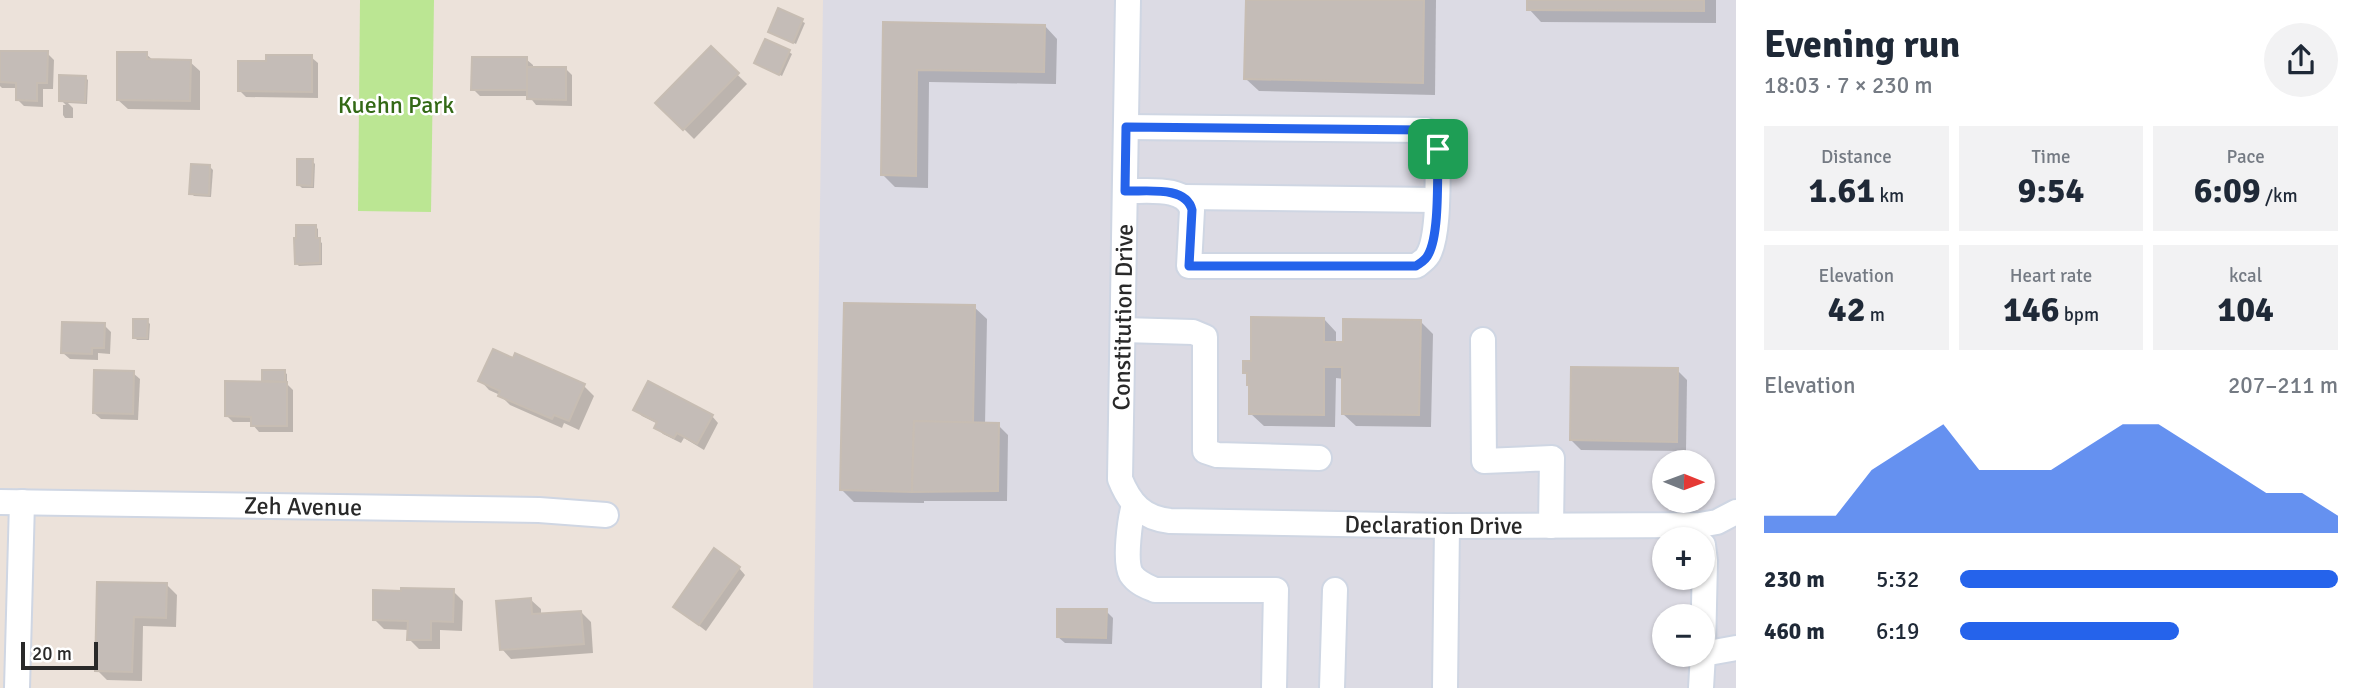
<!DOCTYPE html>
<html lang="en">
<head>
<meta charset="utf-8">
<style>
  body { margin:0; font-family:Signika,sans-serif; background:#f2f2f3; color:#1f2937; height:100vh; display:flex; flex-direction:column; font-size:26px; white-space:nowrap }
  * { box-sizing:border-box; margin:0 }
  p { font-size:23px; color:#747a83 }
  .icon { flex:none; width:38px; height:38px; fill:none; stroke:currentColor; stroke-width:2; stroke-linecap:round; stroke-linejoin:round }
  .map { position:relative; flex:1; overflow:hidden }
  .drawer { display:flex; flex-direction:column; background:#fff; width:630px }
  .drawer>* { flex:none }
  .needle { width:46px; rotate:91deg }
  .fabs { position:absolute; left:1652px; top:450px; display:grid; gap:14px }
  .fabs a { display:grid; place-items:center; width:63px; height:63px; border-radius:50%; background:#fff; box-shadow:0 2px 5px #0004; font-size:35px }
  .scale { position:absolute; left:21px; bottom:18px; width:77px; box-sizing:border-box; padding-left:7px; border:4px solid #292929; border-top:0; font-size:19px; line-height:24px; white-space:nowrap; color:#292929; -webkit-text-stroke:5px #fff; paint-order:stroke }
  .pin { position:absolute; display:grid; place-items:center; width:60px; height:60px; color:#fff; margin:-30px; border-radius:14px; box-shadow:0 4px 10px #0006 }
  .round { display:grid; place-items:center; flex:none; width:74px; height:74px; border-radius:37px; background:#f2f2f3 }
  .headline { display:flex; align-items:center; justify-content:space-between; height:119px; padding:0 28px }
  h1 { font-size:38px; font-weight:700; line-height:52px }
  .stats { display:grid; grid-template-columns:repeat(3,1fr); gap:10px; height:119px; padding:7px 28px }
  .stats div { display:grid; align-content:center; border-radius:0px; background:#f2f2f3; text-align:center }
  .stats b { font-size:35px; font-weight:700 }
  .stats small { font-size:19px; font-weight:400 }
  .stats p { font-size:19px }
  .chart { height:196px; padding:14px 28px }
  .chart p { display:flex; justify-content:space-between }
  .chart svg { width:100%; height:126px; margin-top:7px; fill:#2563eb; opacity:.7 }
  ul { padding:0 28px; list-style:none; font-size:23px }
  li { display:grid; grid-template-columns:112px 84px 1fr; align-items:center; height:52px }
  li i { height:18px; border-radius:9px; background:#2563eb }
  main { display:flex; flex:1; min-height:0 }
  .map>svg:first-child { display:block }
</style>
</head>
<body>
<main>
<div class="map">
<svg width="1736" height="688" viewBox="0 0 1736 688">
  <rect width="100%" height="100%" fill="#ece2da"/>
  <path fill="#dcdbe4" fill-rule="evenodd" d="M823 0H1736V688H813ZM1664 462H1703V500H1664ZM1664 539H1703V578H1664ZM1664 616H1703V654H1664Z"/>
  <path fill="#bbe693" d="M360 0H434L431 212 358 211Z"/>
  <g fill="#0003">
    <path d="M1248 0H1436L1435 95 1259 91 1246 79Z"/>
    <path d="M1529 0H1716V23L1541 22 1529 9Z"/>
    <path d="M779 10 805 23 796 44 770 31Z"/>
    <path d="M885 24 1045 26 1057 39 1056 84 929 82 928 188 895 187 882 174Z"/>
    <path d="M711 49 747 84 694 139 658 103Z"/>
    <path d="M789 52 792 54 782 76 756 63Z"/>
    <path d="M0 53H47L54 60 53 89H43V107L24 106 18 100V88H2L0 86Z"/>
    <path d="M146 54 154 61 190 62 200 71V110L128 109 118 100Z"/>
    <path d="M311 57 318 63V98L246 97 239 90 268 63Z"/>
    <path d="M526 59 533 65V68H565L572 75V106L536 105 529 96H480L473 89Z"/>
    <path d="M85 77 88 80 87 104 68 103 73 108V118H65L63 115V105H66L61 100Z"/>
    <path d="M312 161 315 164 314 188H302L299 185Z"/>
    <path d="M210 167 213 170 211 197 194 196 191 193Z"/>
    <path d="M315 226 318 229V240L322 243V265L299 266 296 263Z"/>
    <path d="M974 307 987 319 985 425H998L1008 435 1007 501H924V503L854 502 842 490Z"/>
    <path d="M1324 319 1336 332V344H1344L1420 321 1433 334 1431 427 1356 426 1343 414 1344 379 1336 378 1335 427 1264 426 1251 414 1249 376 1245 372 1253 363Z"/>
    <path d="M147 321 150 324 149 340H137L134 337Z"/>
    <path d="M104 325 111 332 110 354 98 353V360L70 359 63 353Z"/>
    <path d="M1677 370 1687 380 1686 451 1581 450 1571 440Z"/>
    <path d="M264 371 284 372 287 374V384L293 390V432H259L253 425V422H233L227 416 263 383Z"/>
    <path d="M133 373 140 379 138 420 101 419 94 413Z"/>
    <path d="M480 380 584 386 594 396 579 430 564 423 562 428 510 405 500 395 489 390Z"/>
    <path d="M635 409 712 416 718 423 704 450 684 438 681 443 663 434 656 427 658 424 642 416Z"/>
    <path d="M739 568 745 575 706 631 675 607Z"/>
    <path d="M99 583 167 585 177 595 176 627 143 626 142 681 107 680 97 670Z"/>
    <path d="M453 591 463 601 462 631 440 630V649H419L409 639V630L384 629 375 620Z"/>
    <path d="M531 600 541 609V616L581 612 591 622 593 653 511 659 502 649Z"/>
    <path d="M1106 611 1113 618 1112 644 1065 643 1058 637Z"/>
  </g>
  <g fill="#c4bcb7" stroke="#c7bdb3" stroke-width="2">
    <path d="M1246 0H1424L1423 83 1244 79Z"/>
    <path d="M1527 0H1704V11L1527 10Z"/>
    <path d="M778 8 803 19 793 43 768 32Z"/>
    <path d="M883 22 1045 25 1044 72 917 70 916 176 881 175Z"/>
    <path d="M765 39 790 50 779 75 754 63Z"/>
    <path d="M711 46 739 73 683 130 655 103Z"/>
    <path d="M0 51H48L47 83H37V101L16 100V83L0 82Z"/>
    <path d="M117 52H147V59L191 60 190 101 117 100Z"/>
    <path d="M266 55H312V92L238 91V61H266Z"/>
    <path d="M472 57H527V90H471Z"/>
    <path d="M527 67H566V100L527 99Z"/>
    <path d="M59 75 86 76 85 102 59 101Z"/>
    <path d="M297 159H313L312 186 297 185Z"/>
    <path d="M191 164 210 165 209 195 189 194Z"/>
    <path d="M296 225H316V238H320V263L295 264 294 238H296Z"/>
    <path d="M844 303 975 305 973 423 914 421 912 492 840 490Z"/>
    <path d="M1251 317 1324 318V342H1343V319L1421 320 1419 415 1342 414V367H1324V415L1249 414V385H1247V373H1243V361H1251Z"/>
    <path d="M133 319H148L147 338H133Z"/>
    <path d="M62 322 105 323 104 348H92V354L61 353Z"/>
    <path d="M493 349 513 358 515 353 585 384 569 421 554 415 552 419 498 396 500 391 478 381Z"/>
    <path d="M1571 367 1678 368 1677 442 1570 440Z"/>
    <path d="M94 370 134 371 133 414 93 413Z"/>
    <path d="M262 370H285V382L262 381Z"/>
    <path d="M225 381 287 382V426H251V417L225 416Z"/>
    <path d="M648 381 713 415 697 444 677 433 674 438 654 428 657 422 633 410Z"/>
    <path d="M914 421 999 423 998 491 912 492Z"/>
    <path d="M714 548 740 567 699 625 673 607Z"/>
    <path d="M97 582 167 583 166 618 134 617 132 672 95 671Z"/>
    <path d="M401 588 454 589 453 622 431 621V640H407L408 621 373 620V590L401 591Z"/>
    <path d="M531 598 532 614 581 611 584 644 500 650 496 601Z"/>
    <path d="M1057 609H1107L1106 638 1057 637Z"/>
  </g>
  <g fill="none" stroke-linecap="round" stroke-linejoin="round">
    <g stroke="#cfd6e3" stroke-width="28">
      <g id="minor">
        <path id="s1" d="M1128 0 1120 479C1130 504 1143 518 1170 521L1447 526 1700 525 1717 522 1736 512"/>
        <path d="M1125 191C1145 192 1186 185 1192 210L1189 266H1416C1420 263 1426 259 1428 255 1440 235 1437 174 1438 149 1436 140 1435 134 1426 130L1126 127"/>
        <path d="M1184 197 1436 200"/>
        <path d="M1123 330 1193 332 1205 337V451L1217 455 1319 458"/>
        <path d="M1483 340 1484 461 1552 458 1551 526"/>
        <path id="s2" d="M0 502 539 510 606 515"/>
        <path d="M1134 505C1130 519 1124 561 1131 574 1137 583 1146 586 1155 590H1276L1274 688"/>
        <path d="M1703 545 1705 561 1703 650"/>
        <path d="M1703 654 1736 648"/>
        <path d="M17 688 22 502"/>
        <path d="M1332 688 1335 590"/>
        <path d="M1445 688 1447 526"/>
        <path d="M1701 688 1703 654"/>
      </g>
    </g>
    <use href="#minor" stroke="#fff" stroke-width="24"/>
  </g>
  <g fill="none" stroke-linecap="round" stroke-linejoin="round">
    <g stroke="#fff" stroke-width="14">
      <path id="route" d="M1126 127 1426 130C1435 134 1436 140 1438 149 1437 174 1440 235 1428 255 1426 260 1420 263 1416 266H1189L1192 210C1186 185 1145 192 1125 191Z"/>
    </g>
    <use href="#route" stroke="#2563eb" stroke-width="9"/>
  </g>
  <g text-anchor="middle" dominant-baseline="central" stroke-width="5" stroke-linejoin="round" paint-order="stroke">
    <g font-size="24" fill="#336916" stroke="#fff">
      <text x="396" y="105">Kuehn Park</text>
    </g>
    <g font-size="24" fill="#292929" stroke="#fff">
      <text transform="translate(1123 317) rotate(-89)">Constitution Drive</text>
      <text stroke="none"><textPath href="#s2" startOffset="303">Zeh Avenue</textPath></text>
      <text stroke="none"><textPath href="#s1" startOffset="812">Declaration Drive</textPath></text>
    </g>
  </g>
</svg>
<div class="fabs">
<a><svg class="needle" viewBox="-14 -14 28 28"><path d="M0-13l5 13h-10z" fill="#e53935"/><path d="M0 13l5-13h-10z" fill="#747a83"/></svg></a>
<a>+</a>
<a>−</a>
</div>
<div class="scale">20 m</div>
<div class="pin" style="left:1438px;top:149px;background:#1e9e55"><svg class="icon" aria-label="arrive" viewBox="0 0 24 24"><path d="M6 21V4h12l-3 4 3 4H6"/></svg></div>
</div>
<section class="drawer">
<div class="headline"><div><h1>Evening run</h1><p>18:03 · 7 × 230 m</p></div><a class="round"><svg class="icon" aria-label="share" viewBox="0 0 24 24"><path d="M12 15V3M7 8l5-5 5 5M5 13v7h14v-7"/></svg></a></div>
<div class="stats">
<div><p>Distance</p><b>1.61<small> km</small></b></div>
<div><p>Time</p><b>9:54</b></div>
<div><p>Pace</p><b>6:09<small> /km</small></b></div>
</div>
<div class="stats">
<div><p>Elevation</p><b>42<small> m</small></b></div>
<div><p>Heart rate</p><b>146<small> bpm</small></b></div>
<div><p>kcal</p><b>104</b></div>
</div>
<div class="chart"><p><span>Elevation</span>207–211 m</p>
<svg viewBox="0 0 160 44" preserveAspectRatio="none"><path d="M0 44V38L10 38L20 38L30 22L40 14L50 6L60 22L70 22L80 22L90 14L100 6L110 6L120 14L130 22L140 30L150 30L160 38V44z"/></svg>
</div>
<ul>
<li><b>230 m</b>5:32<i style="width:100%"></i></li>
<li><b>460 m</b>6:19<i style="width:58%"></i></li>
</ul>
</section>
</main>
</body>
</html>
